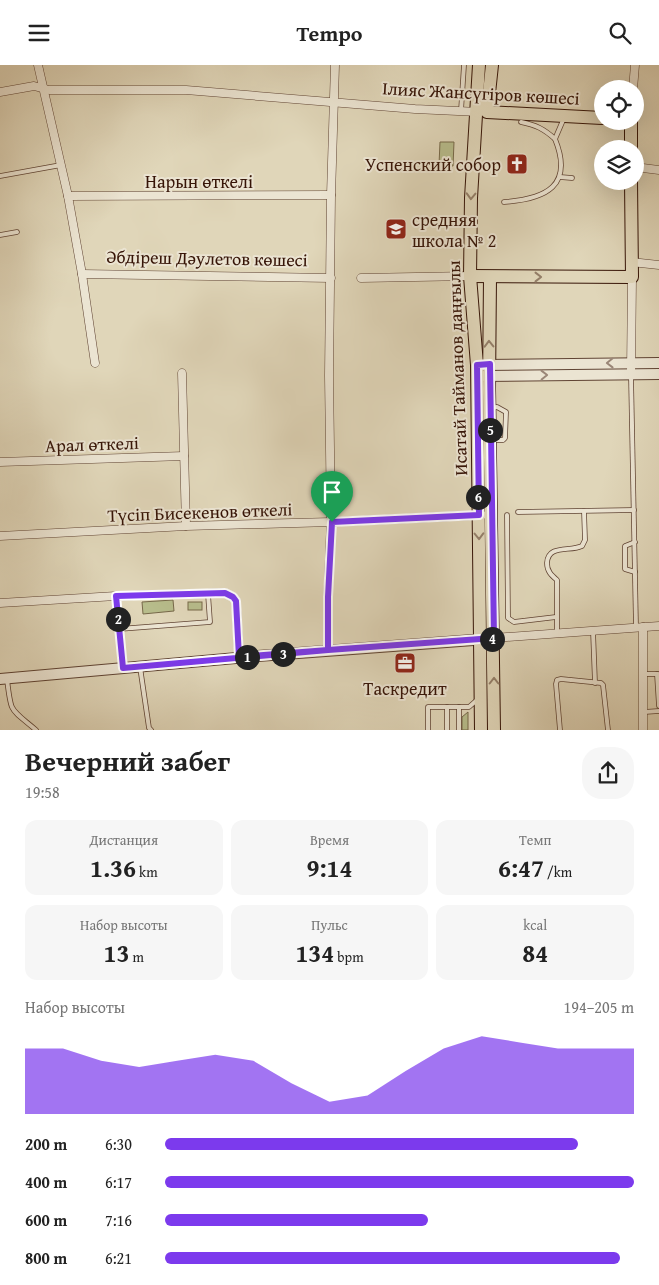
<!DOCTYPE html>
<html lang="ru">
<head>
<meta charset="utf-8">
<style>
  body { margin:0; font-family:"Gentium Book Plus",serif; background:#f6f6f6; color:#222; height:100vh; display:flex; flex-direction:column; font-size:19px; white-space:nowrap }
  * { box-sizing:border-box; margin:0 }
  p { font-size:16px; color:#767676 }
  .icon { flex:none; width:28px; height:28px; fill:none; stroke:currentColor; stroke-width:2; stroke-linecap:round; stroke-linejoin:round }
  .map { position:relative; height:665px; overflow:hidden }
  .drawer { display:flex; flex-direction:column; background:#fff; flex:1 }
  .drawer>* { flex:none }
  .tools { position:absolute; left:594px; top:15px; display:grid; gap:10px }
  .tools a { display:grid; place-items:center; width:50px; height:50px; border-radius:50%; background:#fff; box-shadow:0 5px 20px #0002; font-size:25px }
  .pin { position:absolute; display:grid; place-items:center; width:42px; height:42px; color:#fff; margin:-51px -21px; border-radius:50% 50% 50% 0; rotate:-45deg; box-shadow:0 0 5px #0007 }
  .pin .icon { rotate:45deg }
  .km { position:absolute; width:25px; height:25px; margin:-12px; border-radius:50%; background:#222; color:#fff; font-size:14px; line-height:25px; text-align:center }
  .round { display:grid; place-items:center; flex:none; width:52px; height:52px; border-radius:20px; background:#f6f6f6 }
  .headline { display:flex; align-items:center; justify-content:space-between; height:85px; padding:0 25px }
  h1 { font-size:28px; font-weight:600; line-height:38px }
  .metrics { display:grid; grid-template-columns:repeat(3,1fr); gap:8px; height:85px; padding:5px 25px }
  .metrics div { display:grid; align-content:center; border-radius:12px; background:#f6f6f6; text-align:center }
  .metrics b { font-size:25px; font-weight:600 }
  .metrics small { font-size:14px; font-weight:400 }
  .metrics p { font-size:14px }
  .chart { height:140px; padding:10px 25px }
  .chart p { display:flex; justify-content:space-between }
  .chart svg { width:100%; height:90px; margin-top:5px; fill:#7c3aed; opacity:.7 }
  ul { padding:0 25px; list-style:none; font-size:16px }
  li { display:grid; grid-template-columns:80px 60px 1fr; align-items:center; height:38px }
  li i { height:12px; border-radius:6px; background:#7c3aed }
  header { display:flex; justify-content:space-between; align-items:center; height:65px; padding:0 25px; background:#fff; font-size:22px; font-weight:600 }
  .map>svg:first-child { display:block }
</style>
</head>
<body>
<header><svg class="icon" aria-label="menu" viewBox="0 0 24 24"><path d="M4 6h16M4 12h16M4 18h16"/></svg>Tempo<svg class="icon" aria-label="search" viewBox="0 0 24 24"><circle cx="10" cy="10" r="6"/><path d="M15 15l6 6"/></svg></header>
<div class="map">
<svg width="659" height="665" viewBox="0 0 659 665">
  <rect width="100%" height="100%" fill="#e0d6b9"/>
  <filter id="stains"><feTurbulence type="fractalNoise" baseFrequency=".004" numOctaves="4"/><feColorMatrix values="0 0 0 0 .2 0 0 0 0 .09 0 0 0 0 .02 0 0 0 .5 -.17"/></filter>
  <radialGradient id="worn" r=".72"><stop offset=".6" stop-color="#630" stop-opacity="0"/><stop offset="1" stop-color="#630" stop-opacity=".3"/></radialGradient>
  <g fill="#b7bc8b" stroke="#766849">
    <path d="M440 77H454L453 101 439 100Z"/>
    <path d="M173 535 174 546 143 549 142 537Z"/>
    <rect x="188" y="537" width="14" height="8"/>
    <path d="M468 647V665H462V652Z"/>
  </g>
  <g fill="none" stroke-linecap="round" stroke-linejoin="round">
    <g stroke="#604434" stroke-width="5.5">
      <g id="service">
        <path d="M461 46 464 0"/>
        <path d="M521 57C536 60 544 64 555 74"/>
        <path d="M0 111 61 100"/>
        <path d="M560 112 572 113"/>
        <path d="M504 137C546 134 574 121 555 74L564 53"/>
        <path d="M0 170 17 167"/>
        <path d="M631 311 636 562"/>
        <path d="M491 343 497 342 506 347 505 373 503 375H492"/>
        <path d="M518 447 634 445"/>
        <path d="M507 450 508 553 514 557 556 552"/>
        <path d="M635 477 625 481V504L635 507"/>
        <path d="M116 531 123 601"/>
        <path d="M119 564 210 557 208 529"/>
        <path d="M593 566 595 618"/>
        <path d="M557 568V515C551 510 547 506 547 498 548 479 570 487 582 481L585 475 584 446"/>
        <path d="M140 602 149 663 151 665"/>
        <path d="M643 609H658"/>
        <path d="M657 609 659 641"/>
        <path d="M7 614C11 649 10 643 36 665"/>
        <path d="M447 642V665"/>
        <path d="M644 647 659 646"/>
        <path d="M428 665V642H459"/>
        <path d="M459 665V642H469L477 635"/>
        <path d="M560 665 556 619 557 615 561 614 601 618 603 620 608 665"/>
      </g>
    </g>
    <g stroke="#604434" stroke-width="9">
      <g id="minor">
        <path d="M38 0 68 131 82 209 95 298"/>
        <path d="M633 24 635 0"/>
        <path d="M0 27 34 21 49 25H186L415 44 479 47"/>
        <path d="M635 102 659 105"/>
        <path d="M68 131 331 130"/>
        <path d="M631 197 659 200"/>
        <path d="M82 209 331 213"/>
        <path d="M361 213 470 211"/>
        <path d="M182 308 186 461"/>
        <path d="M631 308 632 212"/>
        <path d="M0 397 184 391"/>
        <path d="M0 471 186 461 331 457 482 450"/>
        <path d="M0 538 116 531 225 528 233 532 236 536 239 592"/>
        <path d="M643 562V665"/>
        <path d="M494 573 659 561"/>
        <path d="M328 585V532L331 457 329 311 331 130 335 0"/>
      </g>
    </g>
    <g stroke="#604434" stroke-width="12">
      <g id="tertiary">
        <path d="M483 300 659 298"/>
        <path d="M484 311 659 309"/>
        <path d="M0 614 258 591 487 574"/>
      </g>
    </g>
    <g stroke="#361407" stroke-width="14">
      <g id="primary">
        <path d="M479 0 471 133 470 211 477 300 481 665"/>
        <path d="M492 0 487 47 602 53"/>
        <path d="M631 56V84"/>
        <path d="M470 211 632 212 631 116"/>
        <path d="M490 212 489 324 494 665"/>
      </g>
    </g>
    <use href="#service" stroke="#ebe4d2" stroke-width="4"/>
    <use href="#minor" stroke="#ebe4d2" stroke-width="8"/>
    <use href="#tertiary" stroke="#ebe4d2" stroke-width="10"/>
    <use href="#primary" stroke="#e0d6b9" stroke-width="12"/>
  </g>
  <defs><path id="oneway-chevron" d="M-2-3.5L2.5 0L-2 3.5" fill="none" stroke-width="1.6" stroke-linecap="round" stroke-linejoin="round" transform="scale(1.25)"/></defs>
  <g stroke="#947f69">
    <use href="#oneway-chevron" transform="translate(471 131) rotate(92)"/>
    <use href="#oneway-chevron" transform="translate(538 212)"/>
    <use href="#oneway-chevron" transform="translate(489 279) rotate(-91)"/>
    <use href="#oneway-chevron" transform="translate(479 471) rotate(89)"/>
    <use href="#oneway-chevron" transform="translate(494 616) rotate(-90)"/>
  </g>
  <g stroke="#9a8677">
    <use href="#oneway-chevron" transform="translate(610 298) rotate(179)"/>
    <use href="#oneway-chevron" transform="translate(544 310) rotate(-1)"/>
  </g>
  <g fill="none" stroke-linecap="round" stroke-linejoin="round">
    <g stroke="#fff" stroke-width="10">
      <path id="route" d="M332 457 328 532V585L239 592 236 536 233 532 225 528 116 531 123 603 328 585 494 573 490 299 477 300 479 450 332 457"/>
    </g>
    <use href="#route" stroke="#7c3aed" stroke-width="6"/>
  </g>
  <defs>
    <g id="church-square" transform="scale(1.125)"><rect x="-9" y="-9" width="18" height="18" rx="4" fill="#8f2418" stroke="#ebe4d2"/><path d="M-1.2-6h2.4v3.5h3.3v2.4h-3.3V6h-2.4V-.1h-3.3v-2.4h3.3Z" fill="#fff"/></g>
    <g id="school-square" transform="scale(1.125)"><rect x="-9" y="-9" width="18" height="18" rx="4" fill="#8f2418" stroke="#ebe4d2"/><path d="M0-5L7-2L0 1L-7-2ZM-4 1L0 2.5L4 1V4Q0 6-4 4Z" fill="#fff"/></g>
    <g id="office-square" transform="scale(1.125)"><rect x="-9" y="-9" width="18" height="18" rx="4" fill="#8f2418" stroke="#ebe4d2"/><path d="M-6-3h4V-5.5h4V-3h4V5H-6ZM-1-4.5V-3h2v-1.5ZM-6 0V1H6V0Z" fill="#fff"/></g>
  </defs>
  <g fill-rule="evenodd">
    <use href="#church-square" x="517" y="99"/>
    <use href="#school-square" x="396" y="164"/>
    <use href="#office-square" x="405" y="598"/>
  </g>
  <g text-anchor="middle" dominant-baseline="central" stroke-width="4" stroke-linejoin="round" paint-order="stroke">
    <g font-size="18" fill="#361407" stroke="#ebe4d2">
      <text transform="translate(481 28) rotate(3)">Ілияс Жансүгіров көшесі</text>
      <text x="199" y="116">Нарын өткелі</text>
      <text transform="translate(207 193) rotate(1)">Әбдіреш Дәулетов көшесі</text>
      <text transform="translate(457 303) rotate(-92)">Исатай Тайманов даңғылы</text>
      <text transform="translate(92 379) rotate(-2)">Арал өткелі</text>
      <text transform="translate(200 447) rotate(-2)">Түсіп Бисекенов өткелі</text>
    </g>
    <g font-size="18" fill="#361407" stroke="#ebe4d2" text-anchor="end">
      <text x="501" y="99">Успенский собор</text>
      <text x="412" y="154" text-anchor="start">cредняя<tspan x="412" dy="21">школа № 2</tspan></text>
      <text x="405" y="623" text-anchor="middle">Таскредит</text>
    </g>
  </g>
  <rect width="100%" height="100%" filter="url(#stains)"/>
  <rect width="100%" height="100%" fill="url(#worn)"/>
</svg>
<div class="tools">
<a><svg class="icon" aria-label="locate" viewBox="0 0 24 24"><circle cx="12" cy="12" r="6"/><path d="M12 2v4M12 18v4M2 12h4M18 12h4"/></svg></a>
<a><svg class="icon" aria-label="layers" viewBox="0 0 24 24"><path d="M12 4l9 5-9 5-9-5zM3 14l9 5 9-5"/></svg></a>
</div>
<div class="pin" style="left:332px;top:457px;background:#1e9e55"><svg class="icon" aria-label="arrive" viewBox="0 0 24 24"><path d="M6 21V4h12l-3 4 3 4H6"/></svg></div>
<b class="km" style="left:247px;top:592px">1</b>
<b class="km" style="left:118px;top:554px">2</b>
<b class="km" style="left:283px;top:589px">3</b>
<b class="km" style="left:492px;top:574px">4</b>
<b class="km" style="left:490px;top:365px">5</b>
<b class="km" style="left:478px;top:432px">6</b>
</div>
<section class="drawer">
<div class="headline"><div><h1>Вечерний забег</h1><p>19:58</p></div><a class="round"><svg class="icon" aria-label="share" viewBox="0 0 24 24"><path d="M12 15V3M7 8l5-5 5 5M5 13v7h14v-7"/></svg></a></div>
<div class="metrics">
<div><p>Дистанция</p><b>1.36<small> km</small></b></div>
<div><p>Время</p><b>9:14</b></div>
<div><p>Темп</p><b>6:47<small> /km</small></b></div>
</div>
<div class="metrics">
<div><p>Набор высоты</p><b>13<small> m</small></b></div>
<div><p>Пульс</p><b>134<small> bpm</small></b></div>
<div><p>kcal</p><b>84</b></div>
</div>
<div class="chart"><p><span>Набор высоты</span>194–205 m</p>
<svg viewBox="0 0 160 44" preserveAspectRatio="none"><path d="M0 44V12L10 12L20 18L30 21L40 18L50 15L60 18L70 29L80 38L90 35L100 23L110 12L120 6L130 9L140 12L150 12L160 12V44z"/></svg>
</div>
<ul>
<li><b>200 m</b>6:30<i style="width:88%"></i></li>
<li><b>400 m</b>6:17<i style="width:100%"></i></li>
<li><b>600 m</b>7:16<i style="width:56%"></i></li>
<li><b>800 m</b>6:21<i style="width:97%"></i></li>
</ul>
</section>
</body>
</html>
